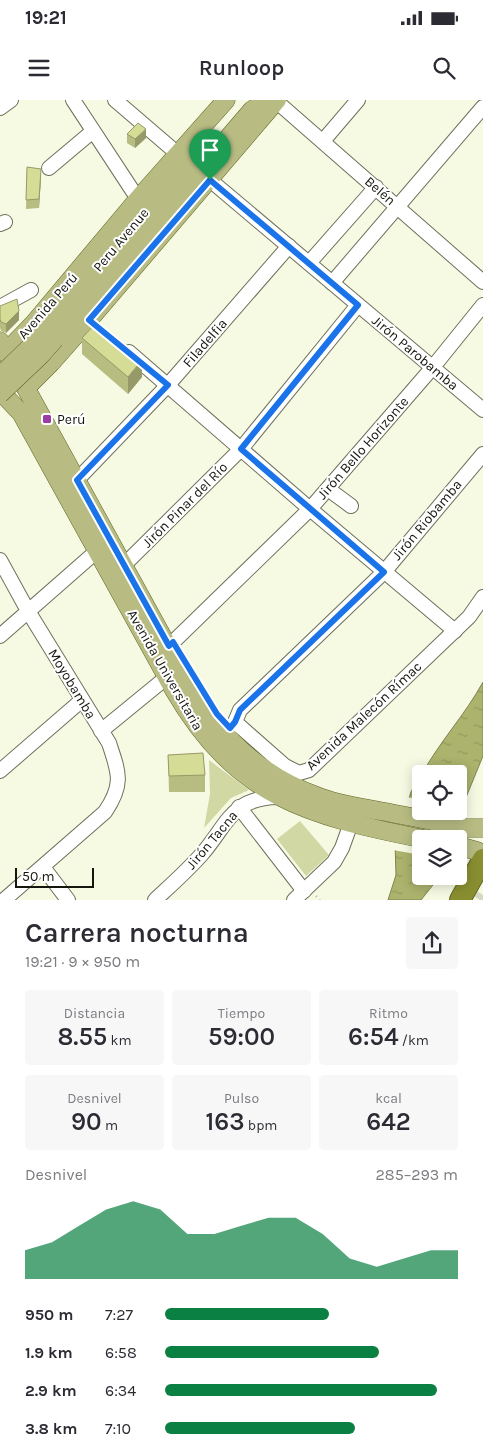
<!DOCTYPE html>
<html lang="es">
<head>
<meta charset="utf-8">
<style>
  body { margin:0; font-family:Karla,sans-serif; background:#f7f7f7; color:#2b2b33; height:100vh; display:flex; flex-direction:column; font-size:19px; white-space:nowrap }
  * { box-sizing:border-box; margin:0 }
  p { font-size:16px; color:#7c7c81 }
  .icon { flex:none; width:28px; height:28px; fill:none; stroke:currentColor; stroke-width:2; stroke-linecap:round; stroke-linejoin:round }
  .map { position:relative; height:800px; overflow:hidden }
  .details { display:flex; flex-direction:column; background:#fff; flex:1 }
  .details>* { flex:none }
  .fabs { position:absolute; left:412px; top:665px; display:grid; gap:10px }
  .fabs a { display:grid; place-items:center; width:55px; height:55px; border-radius:5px; background:#fff; box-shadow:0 2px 12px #0003; font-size:25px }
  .scale { position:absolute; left:15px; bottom:12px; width:79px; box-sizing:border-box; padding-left:5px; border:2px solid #15160e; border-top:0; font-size:14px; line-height:18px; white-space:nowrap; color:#15160e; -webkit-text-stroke:4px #fff; paint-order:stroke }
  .pin { position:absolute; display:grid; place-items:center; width:42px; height:42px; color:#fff; margin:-51px -21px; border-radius:50% 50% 50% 0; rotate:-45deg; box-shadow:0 0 5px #0007 }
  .pin .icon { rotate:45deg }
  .round { display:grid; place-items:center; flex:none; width:52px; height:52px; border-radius:5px; background:#f7f7f7 }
  .overview { display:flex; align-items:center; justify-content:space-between; height:85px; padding:0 25px }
  h1 { font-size:28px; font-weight:600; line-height:38px }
  .figures { display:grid; grid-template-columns:repeat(3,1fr); gap:8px; height:85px; padding:5px 25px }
  .figures div { display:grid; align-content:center; border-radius:5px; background:#f7f7f7; text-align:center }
  .figures b { font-size:25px; font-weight:600 }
  .figures small { font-size:14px; font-weight:400 }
  .figures p { font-size:14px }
  .chart { height:140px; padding:10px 25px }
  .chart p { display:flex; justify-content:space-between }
  .chart svg { width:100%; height:90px; margin-top:5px; fill:#0b8043; opacity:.7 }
  ul { padding:0 25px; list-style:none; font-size:16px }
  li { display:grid; grid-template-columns:80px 60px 1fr; align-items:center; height:38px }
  li i { height:12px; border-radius:6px; background:#0b8043 }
  .status { display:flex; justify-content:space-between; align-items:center; height:35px; padding:0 25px; background:#fff; direction:ltr }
  .status svg { height:14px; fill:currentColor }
  header { display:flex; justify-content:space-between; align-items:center; height:65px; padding:0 25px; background:#fff; font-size:22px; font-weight:600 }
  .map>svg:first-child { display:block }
</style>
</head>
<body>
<div class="status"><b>19:21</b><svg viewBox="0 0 49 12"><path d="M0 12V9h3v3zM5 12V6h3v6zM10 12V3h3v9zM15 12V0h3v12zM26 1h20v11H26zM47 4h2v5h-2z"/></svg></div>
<header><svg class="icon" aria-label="menu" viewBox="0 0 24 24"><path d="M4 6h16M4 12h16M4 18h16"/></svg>Runloop<svg class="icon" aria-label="search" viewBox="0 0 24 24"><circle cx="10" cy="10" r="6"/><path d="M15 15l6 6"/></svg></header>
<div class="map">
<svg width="483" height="800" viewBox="0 0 483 800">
  <defs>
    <pattern id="water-ripples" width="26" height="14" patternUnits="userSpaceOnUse" patternTransform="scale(1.25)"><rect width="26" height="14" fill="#acb36d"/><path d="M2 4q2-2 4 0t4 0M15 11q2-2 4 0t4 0" fill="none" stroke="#93995d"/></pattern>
  </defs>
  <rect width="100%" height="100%" fill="#f7fae3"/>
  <g fill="#d2d8a4">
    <path d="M209 660 249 690 231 698 204 728 210 694Z"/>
    <path d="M300 721 329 755 306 776 277 739Z"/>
  </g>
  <path fill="url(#water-ripples)" stroke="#7f8450" d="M483 582V656L462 707 455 739H421V776H440L421 800H388L396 775 395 743 411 692 421 674V711H459V674H422C440 641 465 615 483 582Z"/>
  <path fill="#f7fae3" d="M407 697 421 700V711H459V707L464 708 458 739H421V755L393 750 392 743Z"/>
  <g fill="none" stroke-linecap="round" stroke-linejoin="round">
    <path stroke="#d5d8c3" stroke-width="20" stroke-dasharray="20 10" stroke-linecap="butt" d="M480 800 483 795"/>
    <g stroke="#6e705c" stroke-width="16">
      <g id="minor">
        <path d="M73 0 138 99"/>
        <path d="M115 0 178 54"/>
        <path d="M276 1 483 182"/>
        <path d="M0 8 11 0"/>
        <path d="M323 41 358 0"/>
        <path d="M49 68 93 31"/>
        <path d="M210 80 483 310"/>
        <path d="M0 124 5 122"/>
        <path d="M309 163 376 87"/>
        <path d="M332 183 483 7"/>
        <path d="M0 207 31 190"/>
        <path d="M129 252 310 409 455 531"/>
        <path d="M77 380 168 285 289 146"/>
        <path d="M328 389 351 406"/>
        <path d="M0 460 28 511 109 643C119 673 124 684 105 712L4 800"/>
        <path d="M124 465 241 349 358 205"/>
        <path d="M0 536 98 450"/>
        <path d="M169 546 310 409 433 267 483 205"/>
        <path d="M235 622 285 666 299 673 309 670 469 517 483 497"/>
        <path d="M101 631 167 577"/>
        <path d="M225 634 235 622 240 610 384 472 483 354"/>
        <path d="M0 671 82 600"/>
        <path d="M239 707 304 791"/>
        <path d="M43 767 68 800"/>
        <path d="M155 800C171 785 187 771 202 754 228 724 231 698 278 697"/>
        <path d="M294 800 334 762 342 748 351 723"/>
      </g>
    </g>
    <g stroke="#606524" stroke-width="19">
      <g id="major">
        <path d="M46 229 190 58"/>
        <path d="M55 239 252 10 268 0"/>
        <path d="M0 241 188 583C218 634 260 676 317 696 337 704 359 707 380 711 408 716 437 722 466 728H483"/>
        <path d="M6 252 34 223 138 99 226 0"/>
        <path d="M26 288 51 263 89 220 277 0"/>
        <path d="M0 291 21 313 174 590C237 698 308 716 424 739"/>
        <path d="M459 746 477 751 483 755"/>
      </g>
    </g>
    <g stroke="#606524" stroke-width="22">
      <path id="highway" d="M460 800 483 759"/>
    </g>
    <path stroke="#afb19f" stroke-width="2" stroke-dasharray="1 4" stroke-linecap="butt" d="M316 796 320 800"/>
    <use href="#minor" stroke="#fff" stroke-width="14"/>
    <use href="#major" stroke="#b8bc83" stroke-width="18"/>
    <use href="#highway" stroke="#898f30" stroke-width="20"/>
    <g stroke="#606524" stroke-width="19" stroke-linecap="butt">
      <g id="major-bridge">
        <path d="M0 276 28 249 46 229"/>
        <path d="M0 294 41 255 55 239"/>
      </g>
    </g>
    <use href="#major-bridge" stroke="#b8bc83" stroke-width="18"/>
  </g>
  <g fill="#b7bd80">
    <path d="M127 34 146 38 135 48 127 43Z"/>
    <path d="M27 67 41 77 39 108 26 109Z"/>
    <path d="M0 206 19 220 6 233 1 231 0 228Z"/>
    <path d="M82 238 142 277 128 294 82 254Z"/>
    <path d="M168 655 205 675V692H169Z"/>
  </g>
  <g fill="#959a68">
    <path d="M146 29V38L135 48V39Z"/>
    <path d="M41 69V77L39 108V99Z"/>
    <path d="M19 211V220L6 233V224Z"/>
    <path d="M142 260V277L128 294V277Z"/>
  </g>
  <g fill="#d5dc95" stroke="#959a68">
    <path d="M138 23 146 29 135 39 127 34Z"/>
    <path d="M27 67 41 69 39 99 26 100Z"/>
    <path d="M17 199 19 211 6 224 1 222 0 219V206Z"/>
    <path d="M97 222 142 260 128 277 82 238Z"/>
    <path d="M203 653 205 675 169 676 168 655Z"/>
  </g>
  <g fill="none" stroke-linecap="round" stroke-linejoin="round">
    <g stroke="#fff" stroke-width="10">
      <path id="route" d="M210 80 358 205 241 349 384 472 240 610 235 622 230 628 217 614 173 542 169 546 77 380 168 285 89 220Z"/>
    </g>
    <use href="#route" stroke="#1a73e8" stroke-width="6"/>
  </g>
  <rect fill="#9a3da7" stroke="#fff" stroke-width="2" x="42" y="314" width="10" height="10" rx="2.5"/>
  <g text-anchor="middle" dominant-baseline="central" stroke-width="4" stroke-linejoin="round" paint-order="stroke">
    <g font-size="14" fill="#15160e" stroke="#fff">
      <text transform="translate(380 91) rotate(41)">Belén</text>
      <text transform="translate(121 140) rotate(-50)">Peru Avenue</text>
      <text transform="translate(48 206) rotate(-49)">Avenida Perú</text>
      <text transform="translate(205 243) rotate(-49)">Filadelfia</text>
      <text transform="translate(415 253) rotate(40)">Jirón Parobamba</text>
      <text transform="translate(363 348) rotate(-49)">Jirón Bello Horizonte</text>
      <text transform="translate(185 405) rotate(-45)">Jirón Pinar del Río</text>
      <text transform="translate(427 420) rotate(-50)">Jirón Riobamba</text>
      <text transform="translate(165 570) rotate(60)">Avenida Universitaria</text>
      <text transform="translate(72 584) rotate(59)">Moyobamba</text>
      <text transform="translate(364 616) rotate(-43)">Avenida Malecón Rímac</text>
      <text transform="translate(212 740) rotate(-50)">Jirón Tacna</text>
    </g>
    <g font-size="14" fill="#15160e" stroke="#fff" text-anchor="start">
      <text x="57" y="319">Perú</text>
    </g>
  </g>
</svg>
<div class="fabs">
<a><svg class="icon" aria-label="locate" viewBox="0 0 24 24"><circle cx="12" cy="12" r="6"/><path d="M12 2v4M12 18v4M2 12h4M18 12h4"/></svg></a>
<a><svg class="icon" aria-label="layers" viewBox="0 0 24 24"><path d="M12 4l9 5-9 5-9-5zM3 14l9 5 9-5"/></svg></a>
</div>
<div class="scale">50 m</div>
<div class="pin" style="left:210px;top:80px;background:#1e9e55"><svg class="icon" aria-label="arrive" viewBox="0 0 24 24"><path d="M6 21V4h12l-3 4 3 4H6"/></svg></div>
</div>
<section class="details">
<div class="overview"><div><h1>Carrera nocturna</h1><p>19:21 · 9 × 950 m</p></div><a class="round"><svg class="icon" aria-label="share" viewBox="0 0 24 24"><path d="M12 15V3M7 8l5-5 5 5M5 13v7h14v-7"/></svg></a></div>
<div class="figures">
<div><p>Distancia</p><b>8.55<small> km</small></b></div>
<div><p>Tiempo</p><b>59:00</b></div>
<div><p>Ritmo</p><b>6:54<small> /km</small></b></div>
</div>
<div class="figures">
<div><p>Desnivel</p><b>90<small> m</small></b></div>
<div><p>Pulso</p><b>163<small> bpm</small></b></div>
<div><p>kcal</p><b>642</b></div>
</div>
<div class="chart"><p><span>Desnivel</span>285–293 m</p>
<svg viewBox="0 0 160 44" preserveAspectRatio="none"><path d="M0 44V30L10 26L20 18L30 10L40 6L50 10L60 22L70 22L80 18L90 14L100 14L110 22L120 34L130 38L140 34L150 30L160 30V44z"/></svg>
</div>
<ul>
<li><b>950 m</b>7:27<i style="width:56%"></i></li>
<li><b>1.9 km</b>6:58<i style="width:73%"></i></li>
<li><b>2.9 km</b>6:34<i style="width:93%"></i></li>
<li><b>3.8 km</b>7:10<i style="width:65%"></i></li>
</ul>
</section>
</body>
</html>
